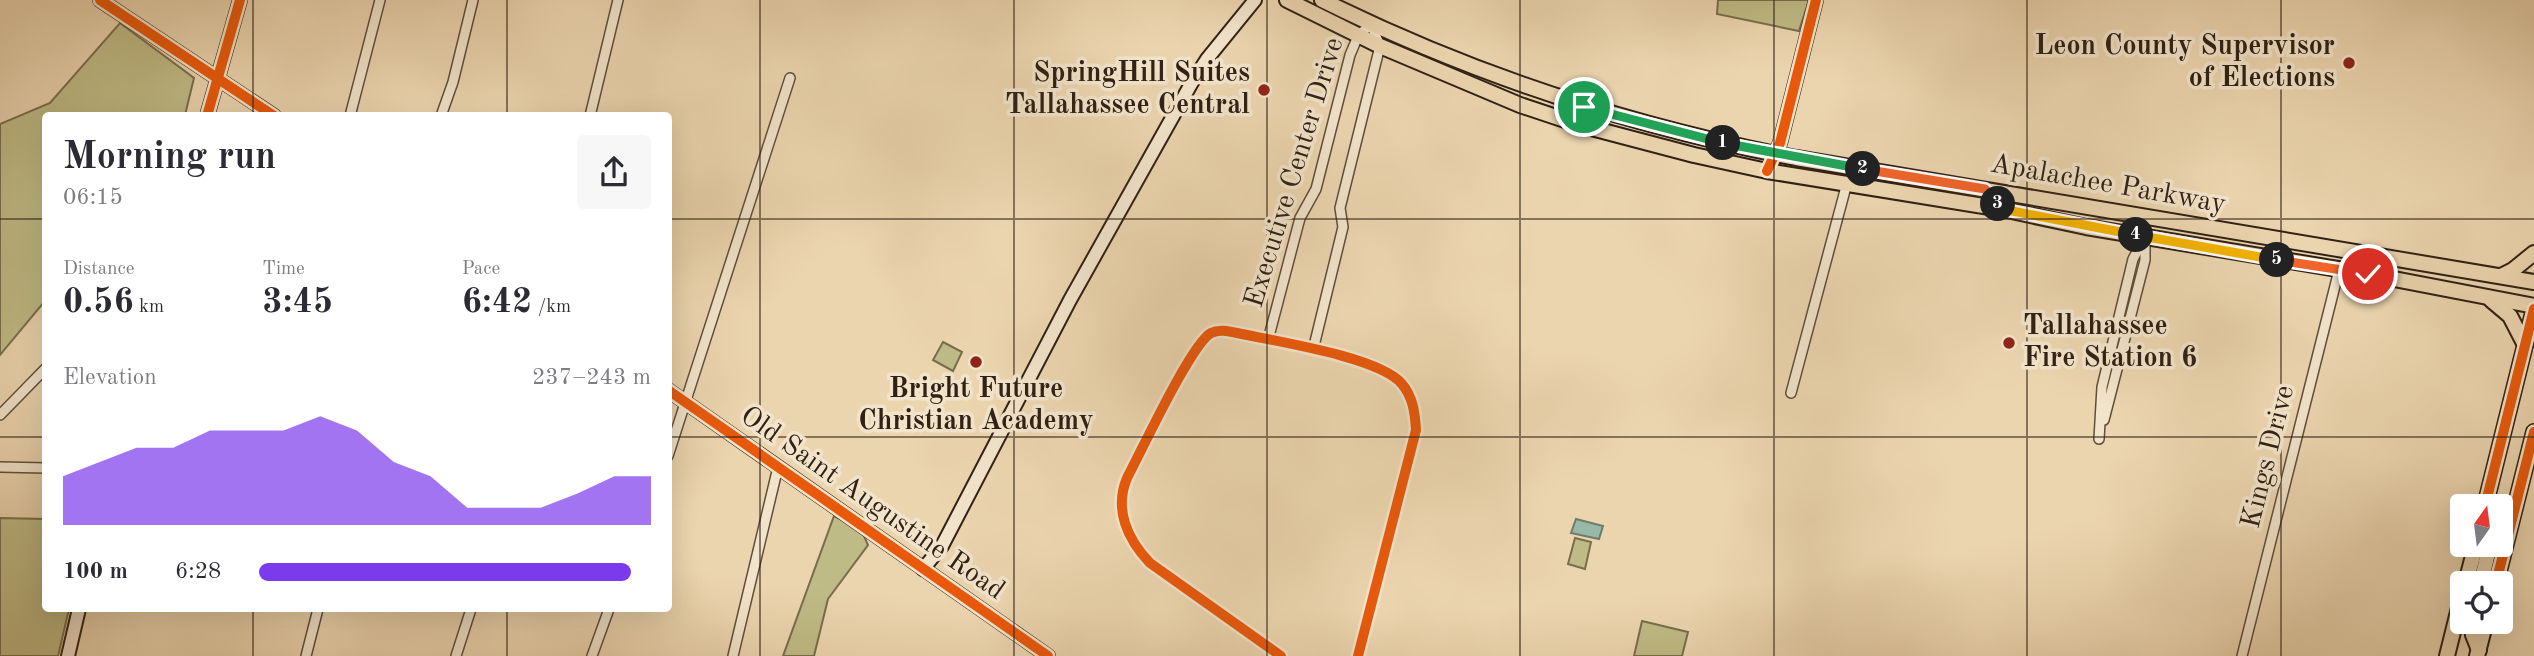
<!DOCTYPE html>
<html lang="en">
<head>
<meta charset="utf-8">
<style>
  body { margin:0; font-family:"Old Standard TT",serif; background:#f7f7f7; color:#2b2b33; height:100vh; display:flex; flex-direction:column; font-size:26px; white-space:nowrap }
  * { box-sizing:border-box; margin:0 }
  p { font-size:23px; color:#7c7c81 }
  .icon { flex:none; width:38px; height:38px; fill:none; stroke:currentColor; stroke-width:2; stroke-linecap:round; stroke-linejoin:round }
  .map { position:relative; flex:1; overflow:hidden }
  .details { position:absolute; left:42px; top:112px; width:630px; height:500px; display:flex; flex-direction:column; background:#fff; border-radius:7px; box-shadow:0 7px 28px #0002 }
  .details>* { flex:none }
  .needle { width:46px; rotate:14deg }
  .fabs { position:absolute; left:2450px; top:494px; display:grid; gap:14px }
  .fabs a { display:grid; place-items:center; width:63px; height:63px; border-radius:7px; background:#fff; box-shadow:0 7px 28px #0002; font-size:35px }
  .pin { position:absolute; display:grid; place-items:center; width:60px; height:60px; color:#fff; margin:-30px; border:4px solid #fff; border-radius:50%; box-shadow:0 2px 7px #0007 }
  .km { position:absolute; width:35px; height:35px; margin:-18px; border-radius:50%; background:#222; color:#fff; font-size:19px; line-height:35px; text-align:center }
  .round { display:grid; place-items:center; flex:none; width:74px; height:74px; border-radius:7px; background:#f7f7f7 }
  .headline { display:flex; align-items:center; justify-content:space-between; height:119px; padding:0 21px }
  h1 { font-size:38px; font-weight:800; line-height:52px }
  .stats { display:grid; grid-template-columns:repeat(3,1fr); gap:10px; height:119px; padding:7px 21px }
  .stats div { display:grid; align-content:center }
  .stats b { font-size:35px; font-weight:800 }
  .stats small { font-size:19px; font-weight:400 }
  .stats p { font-size:19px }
  .chart { height:196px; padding:14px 21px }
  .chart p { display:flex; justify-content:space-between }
  .chart svg { width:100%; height:126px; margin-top:7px; fill:#7c3aed; opacity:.7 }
  ul { padding:0 21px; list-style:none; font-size:23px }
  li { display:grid; grid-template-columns:112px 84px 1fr; align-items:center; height:52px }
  li i { height:18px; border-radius:9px; background:#7c3aed }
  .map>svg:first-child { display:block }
</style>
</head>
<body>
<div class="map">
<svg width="2534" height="656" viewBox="0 0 2534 656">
  <rect width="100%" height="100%" fill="#ebd5af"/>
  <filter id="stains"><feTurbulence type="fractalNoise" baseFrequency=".00286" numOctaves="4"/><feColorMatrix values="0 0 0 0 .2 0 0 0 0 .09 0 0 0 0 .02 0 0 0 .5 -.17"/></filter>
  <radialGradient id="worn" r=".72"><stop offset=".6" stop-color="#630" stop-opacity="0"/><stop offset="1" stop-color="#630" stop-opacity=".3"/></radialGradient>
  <g fill="#bfbb86" stroke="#786e4d" stroke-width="2">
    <path d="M1718 0H1809L1799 31 1717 14Z"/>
    <path d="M120 23 194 78 185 115 46 116 45 301 0 355V124L50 103Z"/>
    <path d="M943 342 962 352 953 371 933 360Z"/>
    <path d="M834 516 861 529 868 545 828 599 814 656H783Z"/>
    <path d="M0 518 45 519 46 609H69L58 656H0Z"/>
    <path d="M1575 538 1591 542 1585 569 1568 564Z"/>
    <path d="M1642 621 1688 632 1682 656H1634Z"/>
  </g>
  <path fill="#98b9a8" stroke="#6e7c6d" stroke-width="2" d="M1576 519 1603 526 1599 539 1571 533Z"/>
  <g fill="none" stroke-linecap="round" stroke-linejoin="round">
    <g stroke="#5f4e3b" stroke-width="12">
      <g id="street">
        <path d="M350 116 380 0"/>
        <path d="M441 116 453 82 473 0"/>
        <path d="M590 116 618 0"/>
        <path d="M1268 340 1300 218 1316 189 1350 55 1358 36 1371 24 1380 46 1340 208 1343 227 1313 350"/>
        <path d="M1791 393 1847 183"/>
        <path d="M0 415 46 368"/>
        <path d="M2104 420 2145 260V240"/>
        <path d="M2099 439 2102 387 2133 259 2145 237"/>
        <path d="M668 456 790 78"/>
        <path d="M0 467 46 468"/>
        <path d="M306 656 318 609"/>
        <path d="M456 656 471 609"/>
        <path d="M592 656 609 609"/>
        <path d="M733 656 778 467"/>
        <path d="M1281 656 1150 563C1127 539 1114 509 1127 478 1141 452 1191 344 1211 333 1219 329 1228 331 1237 333 1274 341 1380 357 1402 384 1413 397 1415 413 1416 430L1358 656"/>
        <path d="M2242 656 2339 270"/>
      </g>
    </g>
    <g stroke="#302114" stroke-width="16">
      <g id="secondary">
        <path d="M100 0 274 116"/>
        <path d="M207 116 240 0"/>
        <path d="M1767 171 1780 143 1816 0"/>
        <path d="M668 390 1048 656"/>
        <path d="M923 569 942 546 1070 300 1191 84 1207 59 1255 0"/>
        <path d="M68 656 79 609"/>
      </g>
    </g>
    <g stroke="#302114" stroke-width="18">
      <g id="primary">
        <path d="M1287 0 1380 46 1520 105 1580 125 1694 155 1767 171 2002 209 2086 227 2368 274 2534 306"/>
        <path d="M1322 0C1473 75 1630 126 1796 158L2534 282"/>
        <path d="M2501 276 2513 270 2534 253"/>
        <path d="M2491 300 2510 316 2525 345"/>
        <path d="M2485 506 2534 309"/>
        <path d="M2466 583 2476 544"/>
        <path d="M2481 583 2490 544"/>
        <path d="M2496 583 2534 432"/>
        <path d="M2471 621 2473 635 2479 650"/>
        <path d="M2447 656 2462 596"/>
        <path d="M2477 656 2486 621"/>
      </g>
    </g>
    <use href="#street" stroke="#f2e4cb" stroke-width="9"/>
    <use href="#secondary" stroke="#f2e4cb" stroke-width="12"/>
    <use href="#primary" stroke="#ebd5af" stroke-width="14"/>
    <g stroke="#f2e4cb" stroke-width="15">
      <g id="cycleway">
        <path d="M100 0 274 116"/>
        <path d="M207 116 240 0"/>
        <path d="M1767 171 1780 143 1816 0"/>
        <path d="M668 390 1048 656"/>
        <path d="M2485 506 2534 309"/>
        <path d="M2496 583 2534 432"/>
        <path d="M1281 656 1150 563C1127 539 1114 509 1127 478 1141 452 1191 344 1211 333 1219 329 1228 331 1237 333 1274 341 1380 357 1402 384 1413 397 1415 413 1416 430L1358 656"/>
      </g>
    </g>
    <use href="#cycleway" stroke="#e8590c" stroke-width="10"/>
  </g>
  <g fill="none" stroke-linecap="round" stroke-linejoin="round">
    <g stroke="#fff" stroke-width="14">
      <path id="split-1" d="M1584 107 1723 143"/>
    </g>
    <g stroke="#fff" stroke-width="14">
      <path id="split-2" d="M1723 143 1863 169"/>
    </g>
    <g stroke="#fff" stroke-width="14">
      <path id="split-3" d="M1863 169 1985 189 1998 204"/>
    </g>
    <g stroke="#fff" stroke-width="14">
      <path id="split-4" d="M1998 204 2002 209 2136 235"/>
    </g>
    <g stroke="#fff" stroke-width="14">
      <path id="split-5" d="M2136 235 2277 260"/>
    </g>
    <g stroke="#fff" stroke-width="14">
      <path id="split-6" d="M2277 260 2368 274"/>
    </g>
    <use href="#split-1" stroke="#22a559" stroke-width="9"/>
    <use href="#split-2" stroke="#22a559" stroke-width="9"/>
    <use href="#split-3" stroke="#f0652b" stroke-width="9"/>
    <use href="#split-4" stroke="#f5b400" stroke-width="9"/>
    <use href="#split-5" stroke="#f5b400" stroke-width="9"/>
    <use href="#split-6" stroke="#f0652b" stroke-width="9"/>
  </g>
  <path fill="none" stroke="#302114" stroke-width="2" stroke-opacity="0.55" d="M253 0V116M507 0V116M760 0V656M1014 0V656M1267 0V656M1520 0V656M1774 0V656M2027 0V656M2281 0V656M0 219H46M668 219H2534M0 437H46M668 437H2534M253 609V656M507 609V656"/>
  <g fill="#8f2418" stroke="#f2e4cb" stroke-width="2.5">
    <circle cx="2349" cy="63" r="7"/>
    <circle cx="1264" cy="90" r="7"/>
    <circle cx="2009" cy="343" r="7"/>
    <circle cx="976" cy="362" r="7"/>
  </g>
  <g text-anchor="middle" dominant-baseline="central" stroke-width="7" stroke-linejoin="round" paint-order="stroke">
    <g font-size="28" font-weight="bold" fill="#302114" stroke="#f2e4cb" text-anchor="end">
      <text x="2335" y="47">Leon County Supervisor<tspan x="2335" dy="32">of Elections</tspan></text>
      <text x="1250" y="74">SpringHill Suites<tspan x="1250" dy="32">Tallahassee Central</tspan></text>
      <text x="2023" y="327" text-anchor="start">Tallahassee<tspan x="2023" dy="32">Fire Station 6</tspan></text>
      <text x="976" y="390" text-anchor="middle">Bright Future<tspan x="976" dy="32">Christian Academy</tspan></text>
    </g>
    <g font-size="28" fill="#302114" stroke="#f2e4cb">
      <text transform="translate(1295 173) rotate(-73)">Executive Center Drive</text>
      <text transform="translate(2108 185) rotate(10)">Apalachee Parkway</text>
      <text transform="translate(2269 457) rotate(-76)">Kings Drive</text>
      <text transform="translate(872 504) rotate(35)">Old Saint Augustine Road</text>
    </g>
  </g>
  <rect width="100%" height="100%" filter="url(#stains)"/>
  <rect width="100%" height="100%" fill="url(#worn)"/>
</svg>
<div class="fabs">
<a><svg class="needle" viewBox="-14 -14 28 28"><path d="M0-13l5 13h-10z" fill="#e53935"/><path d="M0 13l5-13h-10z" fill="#7c7c81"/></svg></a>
<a><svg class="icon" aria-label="locate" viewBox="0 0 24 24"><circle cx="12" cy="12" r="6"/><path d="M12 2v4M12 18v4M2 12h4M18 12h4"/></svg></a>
</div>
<div class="pin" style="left:1584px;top:107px;background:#1e9e55"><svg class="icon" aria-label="arrive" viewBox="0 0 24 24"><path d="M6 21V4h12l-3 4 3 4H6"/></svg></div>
<div class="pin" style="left:2368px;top:274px;background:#d93025"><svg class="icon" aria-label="check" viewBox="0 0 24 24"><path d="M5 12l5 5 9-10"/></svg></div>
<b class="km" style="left:1723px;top:143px">1</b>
<b class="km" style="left:1863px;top:169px">2</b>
<b class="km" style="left:1998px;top:204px">3</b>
<b class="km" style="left:2136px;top:235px">4</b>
<b class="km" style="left:2277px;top:260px">5</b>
<section class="details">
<div class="headline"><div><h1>Morning run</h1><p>06:15</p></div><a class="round"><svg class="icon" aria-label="share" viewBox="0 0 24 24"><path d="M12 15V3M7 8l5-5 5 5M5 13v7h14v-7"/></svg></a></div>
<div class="stats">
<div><p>Distance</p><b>0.56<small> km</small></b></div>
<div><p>Time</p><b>3:45</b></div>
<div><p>Pace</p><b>6:42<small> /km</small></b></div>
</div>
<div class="chart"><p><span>Elevation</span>237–243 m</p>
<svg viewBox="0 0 160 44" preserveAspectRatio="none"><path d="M0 44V27L10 22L20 17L30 17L40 11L50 11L60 11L70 6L80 11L90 22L100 27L110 38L120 38L130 38L140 33L150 27L160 27V44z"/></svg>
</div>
<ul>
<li><b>100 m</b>6:28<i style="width:95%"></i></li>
</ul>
</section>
</div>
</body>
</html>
